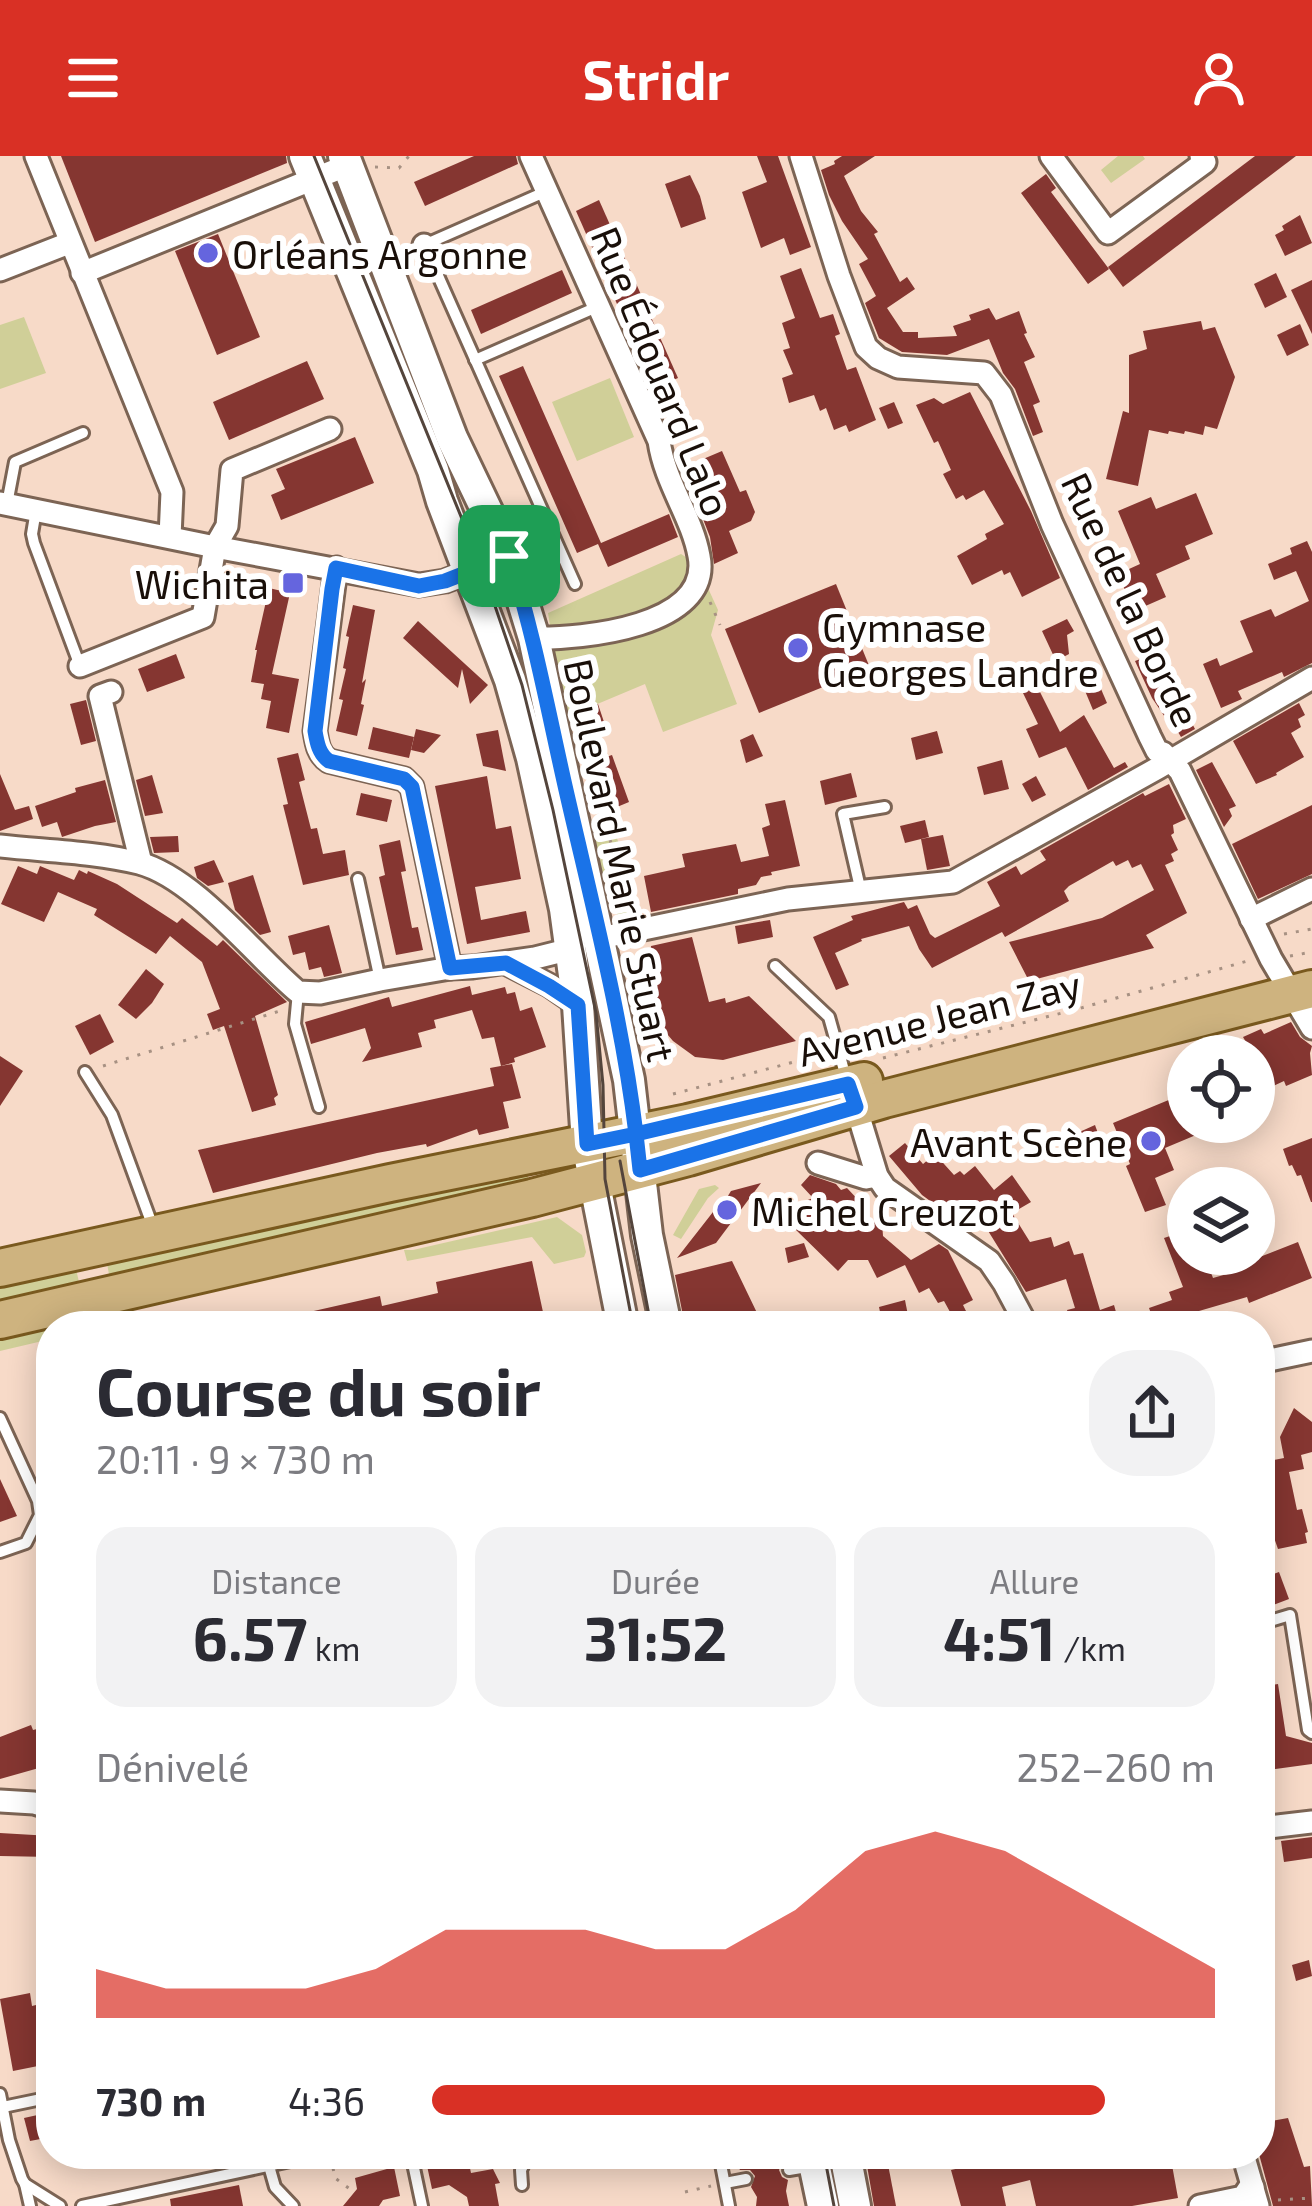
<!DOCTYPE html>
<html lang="fr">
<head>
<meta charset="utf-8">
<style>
  body { margin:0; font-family:"Exo 2",sans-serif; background:#f2f2f3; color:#2b2b33; height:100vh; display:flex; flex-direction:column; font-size:45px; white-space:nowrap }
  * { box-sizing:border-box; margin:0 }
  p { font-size:39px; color:#7c7c81 }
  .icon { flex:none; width:66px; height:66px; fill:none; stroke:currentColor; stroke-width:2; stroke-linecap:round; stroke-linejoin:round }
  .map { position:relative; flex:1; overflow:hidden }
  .panel { position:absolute; left:36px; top:1155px; width:1239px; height:858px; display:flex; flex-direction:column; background:#fff; border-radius:48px; box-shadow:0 6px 30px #0003 }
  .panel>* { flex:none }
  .fabs { position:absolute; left:1167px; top:879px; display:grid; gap:24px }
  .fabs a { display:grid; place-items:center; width:108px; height:108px; border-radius:50%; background:#fff; box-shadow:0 6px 30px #0003; font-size:60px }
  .pin { position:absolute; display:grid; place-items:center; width:102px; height:102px; color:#fff; margin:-51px; border-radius:24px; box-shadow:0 6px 18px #0006 }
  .round { display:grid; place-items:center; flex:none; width:126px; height:126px; border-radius:48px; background:#f2f2f3 }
  .summary { display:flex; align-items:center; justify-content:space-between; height:204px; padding:0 60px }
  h1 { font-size:66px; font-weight:700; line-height:90px }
  .stats { display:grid; grid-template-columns:repeat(3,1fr); gap:18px; height:204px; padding:12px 60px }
  .stats div { display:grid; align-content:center; border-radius:30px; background:#f2f2f3; text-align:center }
  .stats b { font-size:60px; font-weight:700 }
  .stats small { font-size:33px; font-weight:400 }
  .stats p { font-size:33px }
  .chart { height:336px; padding:24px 60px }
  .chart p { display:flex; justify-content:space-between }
  .chart svg { width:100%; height:216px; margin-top:12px; fill:#d93025; opacity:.7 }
  ul { padding:0 60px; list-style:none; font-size:39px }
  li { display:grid; grid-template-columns:192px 144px 1fr; align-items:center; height:90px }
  li i { height:30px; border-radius:15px; background:#d93025 }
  header { display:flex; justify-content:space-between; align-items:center; height:156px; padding:0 60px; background:#d93025; color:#fff; font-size:54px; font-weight:700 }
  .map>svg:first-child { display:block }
</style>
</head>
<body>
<header><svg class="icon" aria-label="menu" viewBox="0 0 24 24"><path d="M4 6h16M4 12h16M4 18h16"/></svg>Stridr<svg class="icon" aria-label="person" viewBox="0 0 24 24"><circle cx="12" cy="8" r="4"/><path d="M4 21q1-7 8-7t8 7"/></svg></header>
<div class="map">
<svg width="1312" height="2050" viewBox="0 0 1312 2050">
  <rect width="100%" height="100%" fill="#f7dac8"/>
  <g fill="#d0cf98">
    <path d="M1118 0H1143L1145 3 1111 27 1101 14Z"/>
    <path d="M24 161 46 217 0 233V169Z"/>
    <path d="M610 222 634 281 577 305 552 246Z"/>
    <path d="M681 398 697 408 718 454 711 479 737 548 663 576 645 528 564 562 548 457Z"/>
    <path d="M613 670 642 759 620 764 612 750 589 679Z"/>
    <path d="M527 1016 529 1026 111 1129 105 1097Z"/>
    <path d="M715 1029 719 1032 708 1042 681 1083 673 1079 699 1033Z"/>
    <path d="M557 1061 582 1079 586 1096 584 1101 554 1108 532 1081 407 1105 404 1094H413Z"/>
    <path d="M74 1104 81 1135 0 1154V1121Z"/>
    <path d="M51 1173V1183L0 1195V1183Z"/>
  </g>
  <g fill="#853631">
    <path d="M61 0H286L287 7 95 86Z"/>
    <path d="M474 0H516L518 8 425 50 414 26Z"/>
    <path d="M757 0H778L811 91 790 99 784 82 761 92 742 36 767 26Z"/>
    <path d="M842 0H875L844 20 861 55 878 76 874 78 900 126 907 121 915 133 887 152 903 176H918V182L957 180 953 170 971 164 969 159 989 152 996 164 1019 155 1027 177 1024 178 1035 201 1024 206 1040 246 1033 249 1043 276 1033 280 1015 233 1003 217 989 183 947 199 902 196 879 182 865 147 876 140 859 108 868 103 842 65 829 39 821 14 835 8 834 5Z"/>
    <path d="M1255 0H1296L1123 131 1108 111Z"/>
    <path d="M1046 18 1056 32 1051 36 1109 113 1088 128 1021 37Z"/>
    <path d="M690 19 700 40 706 63 681 72 665 28Z"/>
    <path d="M599 44 678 222 654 232 576 55Z"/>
    <path d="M1300 59 1312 87 1285 100 1275 79 1284 74 1282 70Z"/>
    <path d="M218 78 260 181 217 199 175 95Z"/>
    <path d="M801 112 820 162 833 158 840 178 835 180 847 214 856 211 876 264 849 276 846 269 834 274 826 252 820 255 814 239 789 247 782 222 793 218 783 194 790 192 782 167 795 162 780 120Z"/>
    <path d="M562 114 572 137 481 178 471 154Z"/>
    <path d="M1276 117 1287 141 1265 152 1254 128Z"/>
    <path d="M1312 124V178L1291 134Z"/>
    <path d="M1201 165 1203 174 1215 171 1235 221 1217 273 1205 270 1203 279 1185 275 1184 278 1169 275 1168 278 1149 274 1138 330 1106 323 1123 255 1129 257V199L1147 193 1143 175Z"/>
    <path d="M1300 168 1309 189 1287 200 1277 179Z"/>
    <path d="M307 205 324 243 229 284 213 246Z"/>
    <path d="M523 210 601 387 669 358 678 381 608 411 598 388 577 397 499 220Z"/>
    <path d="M970 236 1031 355 1060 422 1022 441 1010 416 1004 419 1002 414 972 429 957 400 987 383 985 378 1004 368 984 334 966 344 963 339 956 343 943 318 951 314 938 285 934 287 916 249 934 242 943 248Z"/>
    <path d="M894 246 903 267 888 273 879 252Z"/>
    <path d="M355 281 374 327 281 364 271 339 285 333 276 313Z"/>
    <path d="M722 295 740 336 746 334 755 356 751 365 729 375 738 397 714 408 710 381 696 345 704 341 689 309Z"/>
    <path d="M1196 337 1213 378 1185 390 1190 403 1156 418 1166 441 1134 455 1118 418 1140 408 1118 355 1151 341 1156 353Z"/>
    <path d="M1307 385 1312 396V507L1284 521 1282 516 1238 535 1242 543 1221 552 1203 508 1217 502 1220 510 1253 496 1240 465 1271 453 1275 461 1309 445 1296 415 1274 424 1268 408 1292 398 1290 392Z"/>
    <path d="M836 428 870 512 759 557 725 473Z"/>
    <path d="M269 432 290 437 272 518 299 523 289 577 266 572 271 545 261 543 264 528 251 526 257 494H255Z"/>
    <path d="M353 449 375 454 362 527 366 523 361 548 364 549 357 580 336 575 343 544 339 543 346 513 343 512 349 481 346 480Z"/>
    <path d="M1067 463 1074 475 1067 479 1069 498 1056 505 1042 475Z"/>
    <path d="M418 465 488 529 470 548 462 513 458 532 403 482Z"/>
    <path d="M176 498 185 522 147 536 138 513Z"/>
    <path d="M1154 498 1169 532 1167 533 1182 559 1186 556 1195 573 1181 581 1172 566 1182 559 1169 567 1152 542 1135 505Z"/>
    <path d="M1092 512 1107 547 1093 554 1078 518Z"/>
    <path d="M1037 530 1060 576 1084 559 1114 612 1125 606 1128 611 1088 634 1066 591 1039 602 1026 573 1038 568 1023 537Z"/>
    <path d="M86 544 96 585 81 589 70 548Z"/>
    <path d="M1299 547 1305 559 1298 563 1301 571 1291 577 1304 601 1276 617 1277 619 1256 628 1233 585Z"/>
    <path d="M598 548 605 569 597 572 606 601 612 599 629 646 605 656 591 619 595 617 577 570 584 567 580 555Z"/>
    <path d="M373 571 414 581 409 602 368 593Z"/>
    <path d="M416 573 441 579 424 597 411 594Z"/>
    <path d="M498 574 503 600 506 615 483 610 476 578Z"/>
    <path d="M937 575 943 597 916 604 911 582Z"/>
    <path d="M753 578 763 600 746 607 740 584Z"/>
    <path d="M298 597 305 624 299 626 311 673 317 672 323 698 345 694 349 719 303 729 283 649 288 648 277 602Z"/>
    <path d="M1002 604 1009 633 984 639 977 611Z"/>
    <path d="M1212 606 1236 650 1229 653 1232 660 1224 671 1196 614Z"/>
    <path d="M851 617 857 641 825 649 820 625Z"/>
    <path d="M0 618 15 654 29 650 33 663 0 675Z"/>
    <path d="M152 619 163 657 145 660 136 624Z"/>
    <path d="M487 620 496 673 511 670 521 723 475 731 481 764 526 755 530 776 467 788 435 630Z"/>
    <path d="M1036 620 1046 639 1032 646 1022 628Z"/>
    <path d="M105 624 116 666 95 670 62 681 57 666 42 671 35 650 76 636 75 632Z"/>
    <path d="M1169 628 1186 663 1173 669 1174 677 1171 679 1178 694 1171 698 1174 705 1165 709 1187 757 1146 779 1154 792 1029 825 1009 786 1102 762 1154 734 1141 708 1132 712 1128 704 1116 710 1113 705 1069 730 1064 735 1069 745 1005 781 1002 776 932 812 919 793 909 770 861 783 862 785 835 797 849 829 836 834 813 781 853 764 851 760 904 746 908 753 917 749 930 778 935 782 1000 750 987 726 1016 710 1021 719 1046 704 1040 695 1143 637 1145 640Z"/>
    <path d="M361 637 392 644 387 666 356 659Z"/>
    <path d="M785 644 800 710 771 716 772 719 761 721 756 729 738 733V738L651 756 644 720 685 711 682 698 736 688 741 706 769 700 762 672 770 669 765 648Z"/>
    <path d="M1312 649V718L1258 743 1232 688Z"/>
    <path d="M925 664 929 681 905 687 900 670Z"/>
    <path d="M943 679 950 710 927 714 921 683Z"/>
    <path d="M178 680 179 696 154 697 150 681Z"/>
    <path d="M400 684 406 715 401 716 412 772 418 771 423 794 396 799 379 721 385 719 379 689Z"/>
    <path d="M214 704 224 726 208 730 197 722 194 711Z"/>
    <path d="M18 710 37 718 40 710 74 724 79 714 87 718 88 715 117 728 177 767 182 762 217 790 223 784 287 846 255 860 278 939 274 942 276 949 252 956 224 870 213 874 207 858 220 853 202 806 170 780 156 798 94 759 97 753 58 736 44 766 1 748Z"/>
    <path d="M253 719 271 776 260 779 235 754 228 727Z"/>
    <path d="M770 764 773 781 738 788 735 770Z"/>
    <path d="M329 769 342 817 324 821 321 811 309 814 305 796 293 799 288 780Z"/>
    <path d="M692 781 709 846 725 842 726 847 749 840 796 885 723 904 695 901 673 885 662 872 652 845 648 818 651 790Z"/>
    <path d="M146 813 164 828 152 847 136 863 118 849Z"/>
    <path d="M470 830 472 839 505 831 507 838 515 836 520 855 532 851 546 891 514 902 515 906 501 910 494 881 482 883 472 854 434 864 436 872 418 877 422 891 362 906 371 892 365 872 311 888 305 866 389 841 392 851Z"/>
    <path d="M100 858 114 886 90 899 75 870Z"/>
    <path d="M1291 866 1300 881 1312 890 1310 897 1312 919 1286 930 1284 925 1254 939V900L1243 881 1261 873 1264 878Z"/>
    <path d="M0 900 23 915 0 950Z"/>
    <path d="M512 908 521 942 503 946 509 972 479 979 477 973 427 991 426 988 377 997 213 1037 198 994 494 930 490 912Z"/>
    <path d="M1188 936V966H1227L1165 992 1174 1014 1155 1022 1166 1049 1145 1056 1126 1010 1130 1008 1113 967Z"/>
    <path d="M1095 969 1100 983 1081 991 1075 978Z"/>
    <path d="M1312 982V1046H1311L1301 1019 1297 1020 1292 1009 1289 1010 1283 993Z"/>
    <path d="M905 987 923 1008 935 998 954 1019 960 1015 964 1019 975 1010 994 1034 1012 1019 1031 1046 1012 1057 1030 1086 1051 1081 1054 1091 1069 1085 1074 1099 1083 1097 1100 1154 1114 1149 1120 1170H1072L1067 1154 1075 1152 1066 1123 1026 1136 977 1057 963 1069 922 1039 889 1000Z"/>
    <path d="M810 1019 836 1028 841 1034 847 1032 862 1048 842 1068 882 1066 883 1080 911 1104 939 1088 948 1094 973 1144 963 1149 968 1159 955 1165 944 1145 938 1147 929 1132 919 1137 905 1109 877 1122 868 1104H848L838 1115 794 1072 787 1052 813 1042 801 1029Z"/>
    <path d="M761 1027 716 1087 677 1102 713 1056 716 1059 731 1035Z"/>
    <path d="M1188 1074V1098H1204L1213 1122 1241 1114 1239 1109 1298 1086 1312 1122 1249 1147 1247 1141 1199 1155 1204 1170H1188L1183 1157 1154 1166 1149 1152 1172 1144 1169 1136 1183 1131 1164 1082Z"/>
    <path d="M804 1087 809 1101 788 1107 785 1092Z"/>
    <path d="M532 1105 546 1170H275L274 1164 380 1140 382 1150 438 1137 436 1126Z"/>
    <path d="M732 1105 759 1161 731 1167 732 1170H685L675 1119Z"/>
    <path d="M905 1144 910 1170H883L879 1151Z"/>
    <path d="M1294 1252 1312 1266V1296L1301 1299 1304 1313 1289 1316 1297 1354 1302 1353 1308 1376 1305 1377 1307 1387 1278 1393 1272 1376 1266 1377 1263 1357H1260V1321L1271 1319 1269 1305 1284 1302 1280 1281Z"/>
    <path d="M0 1323 17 1360 0 1366Z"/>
    <path d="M1279 1416 1289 1443 1260 1454V1423Z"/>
    <path d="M1278 1528 1286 1580 1312 1587V1608L1260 1615V1582L1267 1581 1260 1531Z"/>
    <path d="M31 1569 33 1574 49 1570 51 1587 42 1590 46 1610 0 1623V1581Z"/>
    <path d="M0 1677 51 1680V1701L0 1700Z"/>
    <path d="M1312 1681V1702L1284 1706 1281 1685Z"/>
    <path d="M1309 1804 1312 1820 1296 1825 1292 1809Z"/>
    <path d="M30 1837 32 1850 44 1847 51 1894 40 1896 43 1909 13 1915 0 1843Z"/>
    <path d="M51 1956V1981L30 1985 24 1962Z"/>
    <path d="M1288 1962 1304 2011 1310 2010 1312 2050H1273L1259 1998 1260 1967Z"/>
    <path d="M467 1998 471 2017 493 2013 500 2027 495 2028 499 2050H469L467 2041 449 2029 432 2033 426 2005Z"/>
    <path d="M735 1998H791V2004L782 2007 779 2014 782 2021 788 2024 786 2035 789 2050H756L757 2041 751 2031 755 2020 750 2014H740L733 2003H737Z"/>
    <path d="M865 1998H886L896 2050H874Z"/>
    <path d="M1023 1998H1170L1178 2042 1132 2050H1036L1030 2024 1002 2031 1006 2050H961L951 2014Z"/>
    <path d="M394 2011 400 2040 383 2044 379 2050H343L357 2033 355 2022Z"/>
    <path d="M239 2029 243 2050H171L170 2043Z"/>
  </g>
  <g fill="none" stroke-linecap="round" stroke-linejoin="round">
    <g stroke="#7c6454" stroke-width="16">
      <g id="service">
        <path d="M424 89 547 35"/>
        <path d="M435 113 575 428"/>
        <path d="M475 204 597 151"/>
        <path d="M7 348 15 306 83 277"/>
        <path d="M36 354 32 378 34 387 80 510"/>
        <path d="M358 723 380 824"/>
        <path d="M861 736 843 658 885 651"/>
        <path d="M775 810 829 861 847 925"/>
        <path d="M298 836 295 868 319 951"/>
        <path d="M85 916 112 959 153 1071"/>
        <path d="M0 1262 38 1345 40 1359 26 1387 0 1396"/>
        <path d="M1260 1468 1290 1459 1308 1574 1312 1577"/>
        <path d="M0 1938 9 1984 22 2023 25 2028 60 2050"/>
        <path d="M3 1951 51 1941"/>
        <path d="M411 1998 422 2050"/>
        <path d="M719 1998 729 2050"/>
        <path d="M269 2010 275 2031 293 2050"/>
        <path d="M789 2014 813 2010"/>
        <path d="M725 2027 746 2023"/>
        <path d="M25 2028 30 2050"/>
        <path d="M522 2029 521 2014 529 1998"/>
        <path d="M82 2050 323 1998"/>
      </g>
    </g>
    <g stroke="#7c6454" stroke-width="27">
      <g id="minor">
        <path d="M36 0 172 336 170 381"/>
        <path d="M531 0 659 285C665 327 692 361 699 400 713 471 581 483 534 482"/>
        <path d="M801 0 839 120 866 191 878 202 898 211 984 217 1001 239 1052 368 1150 581 1157 595 1163 597 1180 615 1271 803 1312 872"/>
        <path d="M1051 0 1108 77 1205 6 1201 0"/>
        <path d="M424 89 435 112"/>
        <path d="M0 114 69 87"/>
        <path d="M82 117 348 9"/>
        <path d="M0 347 215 391 419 429 445 425 509 401"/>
        <path d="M336 412 315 575C317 587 318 598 329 605L404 623 412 631 450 812"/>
        <path d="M80 510 203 461 215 391 227 370 232 314 330 273"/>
        <path d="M111 536 100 540 141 707"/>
        <path d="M0 690C45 695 95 696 139 707 195 722 254 799 298 836L320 837 380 824 450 812 473 811 535 802 571 793"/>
        <path d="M1251 763 1312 733"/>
        <path d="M600 782 788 743 953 726 1158 612 1312 522"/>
        <path d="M506 807 549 829 578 849"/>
        <path d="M853 941 877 1020 885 1032 989 1105 1004 1127 1027 1170"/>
        <path d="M818 1007 866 1022 877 1020"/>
        <path d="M1260 1206 1312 1195"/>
        <path d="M0 1645 34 1647 51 1652"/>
        <path d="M1260 1672 1312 1666"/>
        <path d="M1243 1998 1258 2050"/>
        <path d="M1200 2050 1243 2041 1249 2032 1253 2031"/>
      </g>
    </g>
    <g stroke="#7c6454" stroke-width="36">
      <g id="secondary">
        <path d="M305 0 433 314 442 345 510 524 532 602 565 753 578 849 587 988 623 1170"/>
        <path d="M344 0 452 282 509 401 534 482 629 924 647 1079 666 1170"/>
        <path d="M812 1998 823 2050"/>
        <path d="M845 1998 855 2050"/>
      </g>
    </g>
    <g stroke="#79591e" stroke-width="42">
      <g id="primary">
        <path d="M0 1112 390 1027 688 967 864 925"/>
        <path d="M0 1164 532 1042 688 1001 884 943 1312 833"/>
      </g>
    </g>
    <g stroke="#a79183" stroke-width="3" stroke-dasharray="3 9" stroke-linecap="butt">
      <path d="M375 11 399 12 409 0"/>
      <path d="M710 446 720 469"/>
      <path d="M602 679 608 678 634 754"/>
      <path d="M1284 778 1312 773"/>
      <path d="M1290 800 1312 796"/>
      <path d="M883 902 1074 854 1251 804"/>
      <path d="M103 910 283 854"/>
      <path d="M673 938 824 898"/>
      <path d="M333 2012 335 2022 354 2036"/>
      <path d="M474 2012 484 1998"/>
      <path d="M685 2036 711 2030"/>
      <path d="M1278 2044 1312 2042"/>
    </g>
    <use href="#service" stroke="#fff" stroke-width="10"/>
    <use href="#minor" stroke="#fff" stroke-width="21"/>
    <use href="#secondary" stroke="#fff" stroke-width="30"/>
    <use href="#primary" stroke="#ceb37f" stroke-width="36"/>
    <g stroke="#54453c" stroke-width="3">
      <path d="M314 0 482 412 522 529 553 654 596 857 603 929 605 1023 633 1170"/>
      <path d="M620 1005 651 1170"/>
      <path d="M824 1998 834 2050"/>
    </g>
  </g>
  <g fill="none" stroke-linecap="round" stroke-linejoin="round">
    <g stroke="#fff" stroke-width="24">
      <path id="route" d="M509 400 445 425 419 430 336 412 332 433 315 575C317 587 319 598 329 605L404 623 412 631 450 812 506 807 549 830 578 849 587 988 636 978 640 1014 856 951 848 928 636 978C622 862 592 748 566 634 548 555 534 477 509 400"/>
    </g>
    <use href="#route" stroke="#1a73e8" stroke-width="15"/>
  </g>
  <g fill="#6565de" stroke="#fff" stroke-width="4.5">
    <circle cx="208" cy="97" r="12"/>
    <rect x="281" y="415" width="24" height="24" rx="6"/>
    <circle cx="798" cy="492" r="12"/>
    <circle cx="1151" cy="985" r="12"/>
    <circle cx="727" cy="1054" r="12"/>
  </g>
  <g text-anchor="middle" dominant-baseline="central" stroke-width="12" stroke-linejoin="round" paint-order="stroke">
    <g font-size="39" fill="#190f09" stroke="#fff" text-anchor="start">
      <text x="232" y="97">Orléans Argonne</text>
      <text x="269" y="427" text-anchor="end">Wichita</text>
      <text x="822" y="470">Gymnase<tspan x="822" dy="45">Georges Landre</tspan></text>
      <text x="1127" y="985" text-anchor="end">Avant Scène</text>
      <text x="751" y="1054">Michel Creuzot</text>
    </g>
    <g font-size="39" fill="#190f09" stroke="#fff">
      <text transform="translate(662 215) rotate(68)">Rue Édouard Lalo</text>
      <text transform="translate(1132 443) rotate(65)">Rue de la Borde</text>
      <text transform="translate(621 704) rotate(78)">Boulevard Marie Stuart</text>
      <text transform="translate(939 861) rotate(-14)">Avenue Jean Zay</text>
    </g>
  </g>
</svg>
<div class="fabs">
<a><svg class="icon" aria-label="locate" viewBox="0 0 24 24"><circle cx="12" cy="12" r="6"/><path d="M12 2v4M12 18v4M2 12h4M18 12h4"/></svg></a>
<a><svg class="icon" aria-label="layers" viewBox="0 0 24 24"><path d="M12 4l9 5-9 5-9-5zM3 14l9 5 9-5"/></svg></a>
</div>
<div class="pin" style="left:509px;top:400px;background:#1e9e55"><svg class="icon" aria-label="arrive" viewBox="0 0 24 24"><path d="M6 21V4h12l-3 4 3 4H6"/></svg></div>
<section class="panel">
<div class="summary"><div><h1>Course du soir</h1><p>20:11 · 9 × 730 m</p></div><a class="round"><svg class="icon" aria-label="share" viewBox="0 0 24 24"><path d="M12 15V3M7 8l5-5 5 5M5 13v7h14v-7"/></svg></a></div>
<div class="stats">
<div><p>Distance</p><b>6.57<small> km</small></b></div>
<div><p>Durée</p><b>31:52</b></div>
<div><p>Allure</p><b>4:51<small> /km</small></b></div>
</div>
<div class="chart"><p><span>Dénivelé</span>252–260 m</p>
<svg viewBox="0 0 160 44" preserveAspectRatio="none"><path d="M0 44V34L10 38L20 38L30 38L40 34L50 26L60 26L70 26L80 30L90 30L100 22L110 10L120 6L130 10L140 18L150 26L160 34V44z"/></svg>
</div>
<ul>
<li><b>730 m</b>4:36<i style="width:86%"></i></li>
</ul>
</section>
</div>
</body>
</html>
